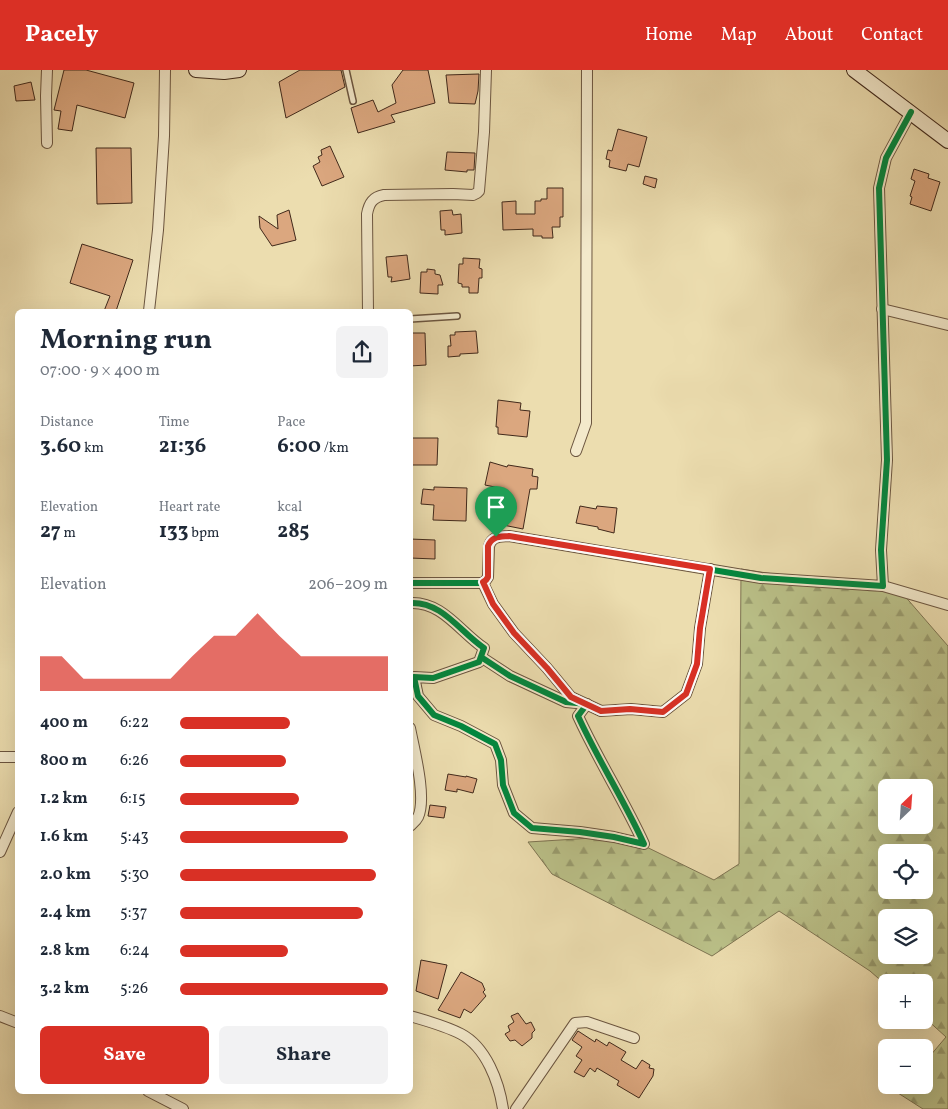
<!DOCTYPE html>
<html lang="en">
<head>
<meta charset="utf-8">
<style>
  body { margin:0; font-family:Vollkorn,serif; background:#f2f2f3; color:#1f2937; height:100vh; display:flex; flex-direction:column; font-size:19px; white-space:nowrap }
  * { box-sizing:border-box; margin:0 }
  p { font-size:16px; color:#747a83 }
  .icon { flex:none; width:28px; height:28px; fill:none; stroke:currentColor; stroke-width:2; stroke-linecap:round; stroke-linejoin:round }
  .map { position:relative; flex:1; overflow:hidden }
  .sheet { position:absolute; left:15px; top:239px; width:398px; height:785px; display:flex; flex-direction:column; background:#fff; border-radius:8px; box-shadow:0 5px 20px #0002 }
  .sheet>* { flex:none }
  .needle { width:32px; rotate:25deg }
  .controls { position:absolute; left:878px; top:709px; display:grid; gap:10px }
  .controls a { display:grid; place-items:center; width:55px; height:55px; border-radius:8px; background:#fff; box-shadow:0 5px 20px #0002; font-size:25px }
  .pin { position:absolute; display:grid; place-items:center; width:42px; height:42px; color:#fff; margin:-51px -21px; border-radius:50% 50% 50% 0; rotate:-45deg; box-shadow:0 0 5px #0007 }
  .pin .icon { rotate:45deg }
  .round { display:grid; place-items:center; flex:none; width:52px; height:52px; border-radius:8px; background:#f2f2f3 }
  .head { display:flex; align-items:center; justify-content:space-between; height:85px; padding:0 25px }
  h1 { font-size:28px; font-weight:700; line-height:38px }
  .figures { display:grid; grid-template-columns:repeat(3,1fr); gap:8px; height:85px; padding:5px 25px }
  .figures div { display:grid; align-content:center }
  .figures b { font-size:21px; font-weight:700 }
  .figures small { font-size:14px; font-weight:400 }
  .figures p { font-size:14px }
  .chart { height:140px; padding:10px 25px }
  .chart p { display:flex; justify-content:space-between }
  .chart svg { width:100%; height:90px; margin-top:5px; fill:#d93025; opacity:.7 }
  .cta { display:flex; gap:10px; margin-top:auto; padding:10px 25px }
  .cta a { flex:1; height:58px; border-radius:8px; background:#d93025; color:#fff; font-size:20px; font-weight:700; line-height:58px; text-align:center }
  .cta a+a { background:#f2f2f3; color:#1f2937 }
  ul { padding:0 25px; list-style:none; font-size:16px }
  li { display:grid; grid-template-columns:80px 60px 1fr; align-items:center; height:38px }
  li i { height:12px; border-radius:6px; background:#d93025 }
  header { display:flex; align-items:center; gap:30px; box-sizing:border-box; height:70px; padding:0 25px; background:#d93025; color:#fff }
  header strong { font-size:24px }
  nav { display:flex; gap:28px; margin-inline-start:auto; font-size:18px }
  .map>svg:first-child { display:block }
</style>
</head>
<body>
<header>
<strong>Pacely</strong>
<nav><a>Home</a><a>Map</a><a>About</a><a>Contact</a></nav>
</header>
<div class="map">
<svg width="948" height="1039" viewBox="0 0 948 1039">
  <defs>
    <pattern id="forest-firs" width="22" height="20" patternUnits="userSpaceOnUse" patternTransform="scale(1.25)"><rect width="22" height="20" fill="#bac088"/><path d="M5 1l3.5 6h-7zM16 11l3.5 6h-7z" fill="#999c6e"/></pattern>
  </defs>
  <rect width="100%" height="100%" fill="#ecddaf"/>
  <filter id="stains"><feTurbulence type="fractalNoise" baseFrequency=".004" numOctaves="4"/><feColorMatrix values="0 0 0 0 .2 0 0 0 0 .09 0 0 0 0 .02 0 0 0 .5 -.17"/></filter>
  <radialGradient id="worn" r=".72"><stop offset=".6" stop-color="#630" stop-opacity="0"/><stop offset="1" stop-color="#630" stop-opacity=".3"/></radialGradient>
  <path fill="url(#forest-firs)" stroke="#7e7452" fill-rule="evenodd" d="M741 499 903 524 948 576V1039H923L898 1023 905 1015H924V993L946 967 924 947V912H886V915L870 901 779 841 712 886 552 804 528 772 624 766 714 810 739 794ZM886 718H924V755H886ZM886 782H924V820H886ZM886 848H924V885H886Z"/>
  <g fill="#dba77f" stroke="#41291b">
    <path d="M64 0H86L134 13 125 48 77 35 72 61 58 59 61 41 54 40Z"/>
    <path d="M300 0H341L345 17 286 48 279 12Z"/>
    <path d="M403 0H428L435 33 391 45 395 52 358 63 351 38 373 30 378 42 396 33 392 15Z"/>
    <path d="M479 4 478 21 475 34 449 33 446 5Z"/>
    <path d="M31 12 35 30 16 31 14 16Z"/>
    <path d="M618 59 647 67 639 97 628 94 626 101 609 97 610 90 606 89 608 80 612 81Z"/>
    <path d="M330 76 344 107 322 116 313 96 320 92 318 87 322 85 321 80Z"/>
    <path d="M96 78H131L132 133 97 134Z"/>
    <path d="M447 82 475 83 474 100H467V102L445 100Z"/>
    <path d="M914 99 929 104 928 108 940 112 931 141 910 134 912 127 910 126 915 111 911 109Z"/>
    <path d="M645 106 657 109 655 118 643 114Z"/>
    <path d="M547 118H563V147H560V157H552L553 168H542V166H533V159L503 160 502 132 516 131V144H535V131H541V129H547Z"/>
    <path d="M289 140 296 170 272 176 260 158 259 146 278 159 277 145Z"/>
    <path d="M452 140 453 145 461 144 462 163 445 165V160H441L440 141Z"/>
    <path d="M82 174 133 190 116 241H104L110 226 70 213Z"/>
    <path d="M407 185 410 209 391 212 392 207H388L386 187Z"/>
    <path d="M463 188 480 189 479 198 482 199V208H479L478 223H469V217H462V214L458 213 459 194H463Z"/>
    <path d="M427 199 435 200V204L440 205 443 215H438V224L420 223 421 202H427Z"/>
    <path d="M476 261 478 283 460 284V286L448 287V276H451L450 265H455V262Z"/>
    <path d="M410 263H425L426 295 410 296Z"/>
    <path d="M498 330 521 333 520 340 530 341 527 367 498 364V357H496Z"/>
    <path d="M410 368H438L437 395H410Z"/>
    <path d="M490 392 507 397 508 395 533 399 532 406 538 407 537 419H530L523 459 503 455 506 445 499 443V436L494 434 495 417 485 415Z"/>
    <path d="M434 417 467 418 466 451 433 450 434 435 421 434 423 419 434 420Z"/>
    <path d="M580 436 596 439 597 436 617 438 614 463 598 459V457L576 453Z"/>
    <path d="M410 469 435 470V489L410 488Z"/>
    <path d="M448 704 466 707V706L477 709 473 723 457 719V722L445 720Z"/>
    <path d="M430 735 446 737 444 748 428 746Z"/>
    <path d="M421 890 447 895 438 929 416 921Z"/>
    <path d="M461 902 482 913 485 920 483 922 486 926 471 943 464 939 460 948 438 940Z"/>
    <path d="M518 943 526 954 531 952 535 960 532 963V968L522 976 515 970 510 971 505 964 510 961 508 956 514 952 511 946Z"/>
    <path d="M578 961 595 972 596 969 607 976 609 972 626 982 621 990 636 999 642 990 650 995 649 998 654 999 653 1006 639 1028 617 1015 619 1011 597 998 595 1002 590 998 584 1007 574 1002 582 990 576 986 582 977 572 970Z"/>
  </g>
  <g fill="none" stroke-linecap="round" stroke-linejoin="round">
    <g stroke="#6c5640" stroke-width="8">
      <g id="service">
        <path d="M346 0 353 31"/>
        <path d="M410 249 457 246"/>
      </g>
    </g>
    <g stroke="#6c5640" stroke-width="12">
      <g id="minor">
        <path d="M47 73 46 26 47 0"/>
        <path d="M882 239 948 255"/>
        <path d="M149 241 158 160 164 66 165 0"/>
        <path d="M368 241 367 144C369 133 373 127 384 125L453 124 473 125 477 123 479 121 484 62 486 0"/>
        <path d="M576 381 586 353 587 0"/>
        <path d="M410 513H483L486 510 488 507 489 476C492 466 499 467 509 466L761 508 883 516 881 480 887 390 879 118 886 88 911 42"/>
        <path d="M483 513 493 534 514 563 547 598 571 627 601 641 631 639 663 642 686 624 697 594 700 558 710 499"/>
        <path d="M883 516 948 535"/>
        <path d="M410 533C442 531 460 562 484 578L479 592 433 608 414 607 418 626 434 645 461 656 495 674 501 690 503 715 514 743 532 758 580 762 614 767 644 774C624 730 598 690 578 646L587 634 566 632 510 606 481 587"/>
        <path d="M410 658C414 679 427 728 418 747 416 751 413 753 410 756"/>
        <path d="M0 687H18"/>
        <path d="M0 782 18 742"/>
        <path d="M0 946 18 953"/>
        <path d="M410 946C427 951 446 956 461 964 486 977 499 1012 503 1039"/>
        <path d="M148 1021 183 1039"/>
        <path d="M516 1039 575 953 587 952 634 968"/>
      </g>
    </g>
    <g stroke="#41291b" stroke-width="16">
      <g id="secondary">
        <path d="M196 0 224 2 239 0"/>
        <path d="M854 0 948 71"/>
      </g>
    </g>
    <use href="#service" stroke="#f3e9cb" stroke-width="5"/>
    <use href="#minor" stroke="#f3e9cb" stroke-width="10"/>
    <use href="#secondary" stroke="#f3e9cb" stroke-width="14"/>
    <g stroke="#f3e9cb" stroke-width="9">
      <g id="cycleway">
        <path d="M410 513H483L486 510 488 507 489 476C492 466 499 467 509 466L761 508 883 516 881 480 887 390 879 118 886 88 911 42"/>
        <path d="M410 533C442 531 460 562 484 578L479 592 433 608 414 607 418 626 434 645 461 656 495 674 501 690 503 715 514 743 532 758 580 762 614 767 644 774C624 730 598 690 578 646L587 634 566 632 510 606 481 587"/>
      </g>
    </g>
    <use href="#cycleway" stroke="#00873e" stroke-width="6"/>
  </g>
  <g fill="none" stroke-linecap="round" stroke-linejoin="round">
    <g stroke="#fff" stroke-width="10">
      <path id="route" d="M509 466 710 499 700 558 697 594 686 624 663 642 630 639 601 641 571 627 547 598 514 563 493 534 483 512 486 510 488 507V476C492 466 499 467 509 466Z"/>
    </g>
    <use href="#route" stroke="#d93025" stroke-width="6"/>
  </g>
  <rect width="100%" height="100%" filter="url(#stains)"/>
  <rect width="100%" height="100%" fill="url(#worn)"/>
</svg>
<div class="controls">
<a><svg class="needle" viewBox="-14 -14 28 28"><path d="M0-13l5 13h-10z" fill="#e53935"/><path d="M0 13l5-13h-10z" fill="#747a83"/></svg></a>
<a><svg class="icon" aria-label="locate" viewBox="0 0 24 24"><circle cx="12" cy="12" r="6"/><path d="M12 2v4M12 18v4M2 12h4M18 12h4"/></svg></a>
<a><svg class="icon" aria-label="layers" viewBox="0 0 24 24"><path d="M12 4l9 5-9 5-9-5zM3 14l9 5 9-5"/></svg></a>
<a>+</a>
<a>−</a>
</div>
<div class="pin" style="left:496px;top:467px;background:#1e9e55"><svg class="icon" aria-label="arrive" viewBox="0 0 24 24"><path d="M6 21V4h12l-3 4 3 4H6"/></svg></div>
<section class="sheet">
<div class="head"><div><h1>Morning run</h1><p>07:00 · 9 × 400 m</p></div><a class="round"><svg class="icon" aria-label="share" viewBox="0 0 24 24"><path d="M12 15V3M7 8l5-5 5 5M5 13v7h14v-7"/></svg></a></div>
<div class="figures">
<div><p>Distance</p><b>3.60<small> km</small></b></div>
<div><p>Time</p><b>21:36</b></div>
<div><p>Pace</p><b>6:00<small> /km</small></b></div>
</div>
<div class="figures">
<div><p>Elevation</p><b>27<small> m</small></b></div>
<div><p>Heart rate</p><b>133<small> bpm</small></b></div>
<div><p>kcal</p><b>285</b></div>
</div>
<div class="chart"><p><span>Elevation</span>206–209 m</p>
<svg viewBox="0 0 160 44" preserveAspectRatio="none"><path d="M0 44V27L10 27L20 38L30 38L40 38L50 38L60 38L70 27L80 17L90 17L100 6L110 17L120 27L130 27L140 27L150 27L160 27V44z"/></svg>
</div>
<ul>
<li><b>400 m</b>6:22<i style="width:53%"></i></li>
<li><b>800 m</b>6:26<i style="width:51%"></i></li>
<li><b>1.2 km</b>6:15<i style="width:57%"></i></li>
<li><b>1.6 km</b>5:43<i style="width:81%"></i></li>
<li><b>2.0 km</b>5:30<i style="width:94%"></i></li>
<li><b>2.4 km</b>5:37<i style="width:88%"></i></li>
<li><b>2.8 km</b>6:24<i style="width:52%"></i></li>
<li><b>3.2 km</b>5:26<i style="width:100%"></i></li>
</ul>
<div class="cta"><a>Save</a><a>Share</a></div>
</section>
</div>
</body>
</html>
